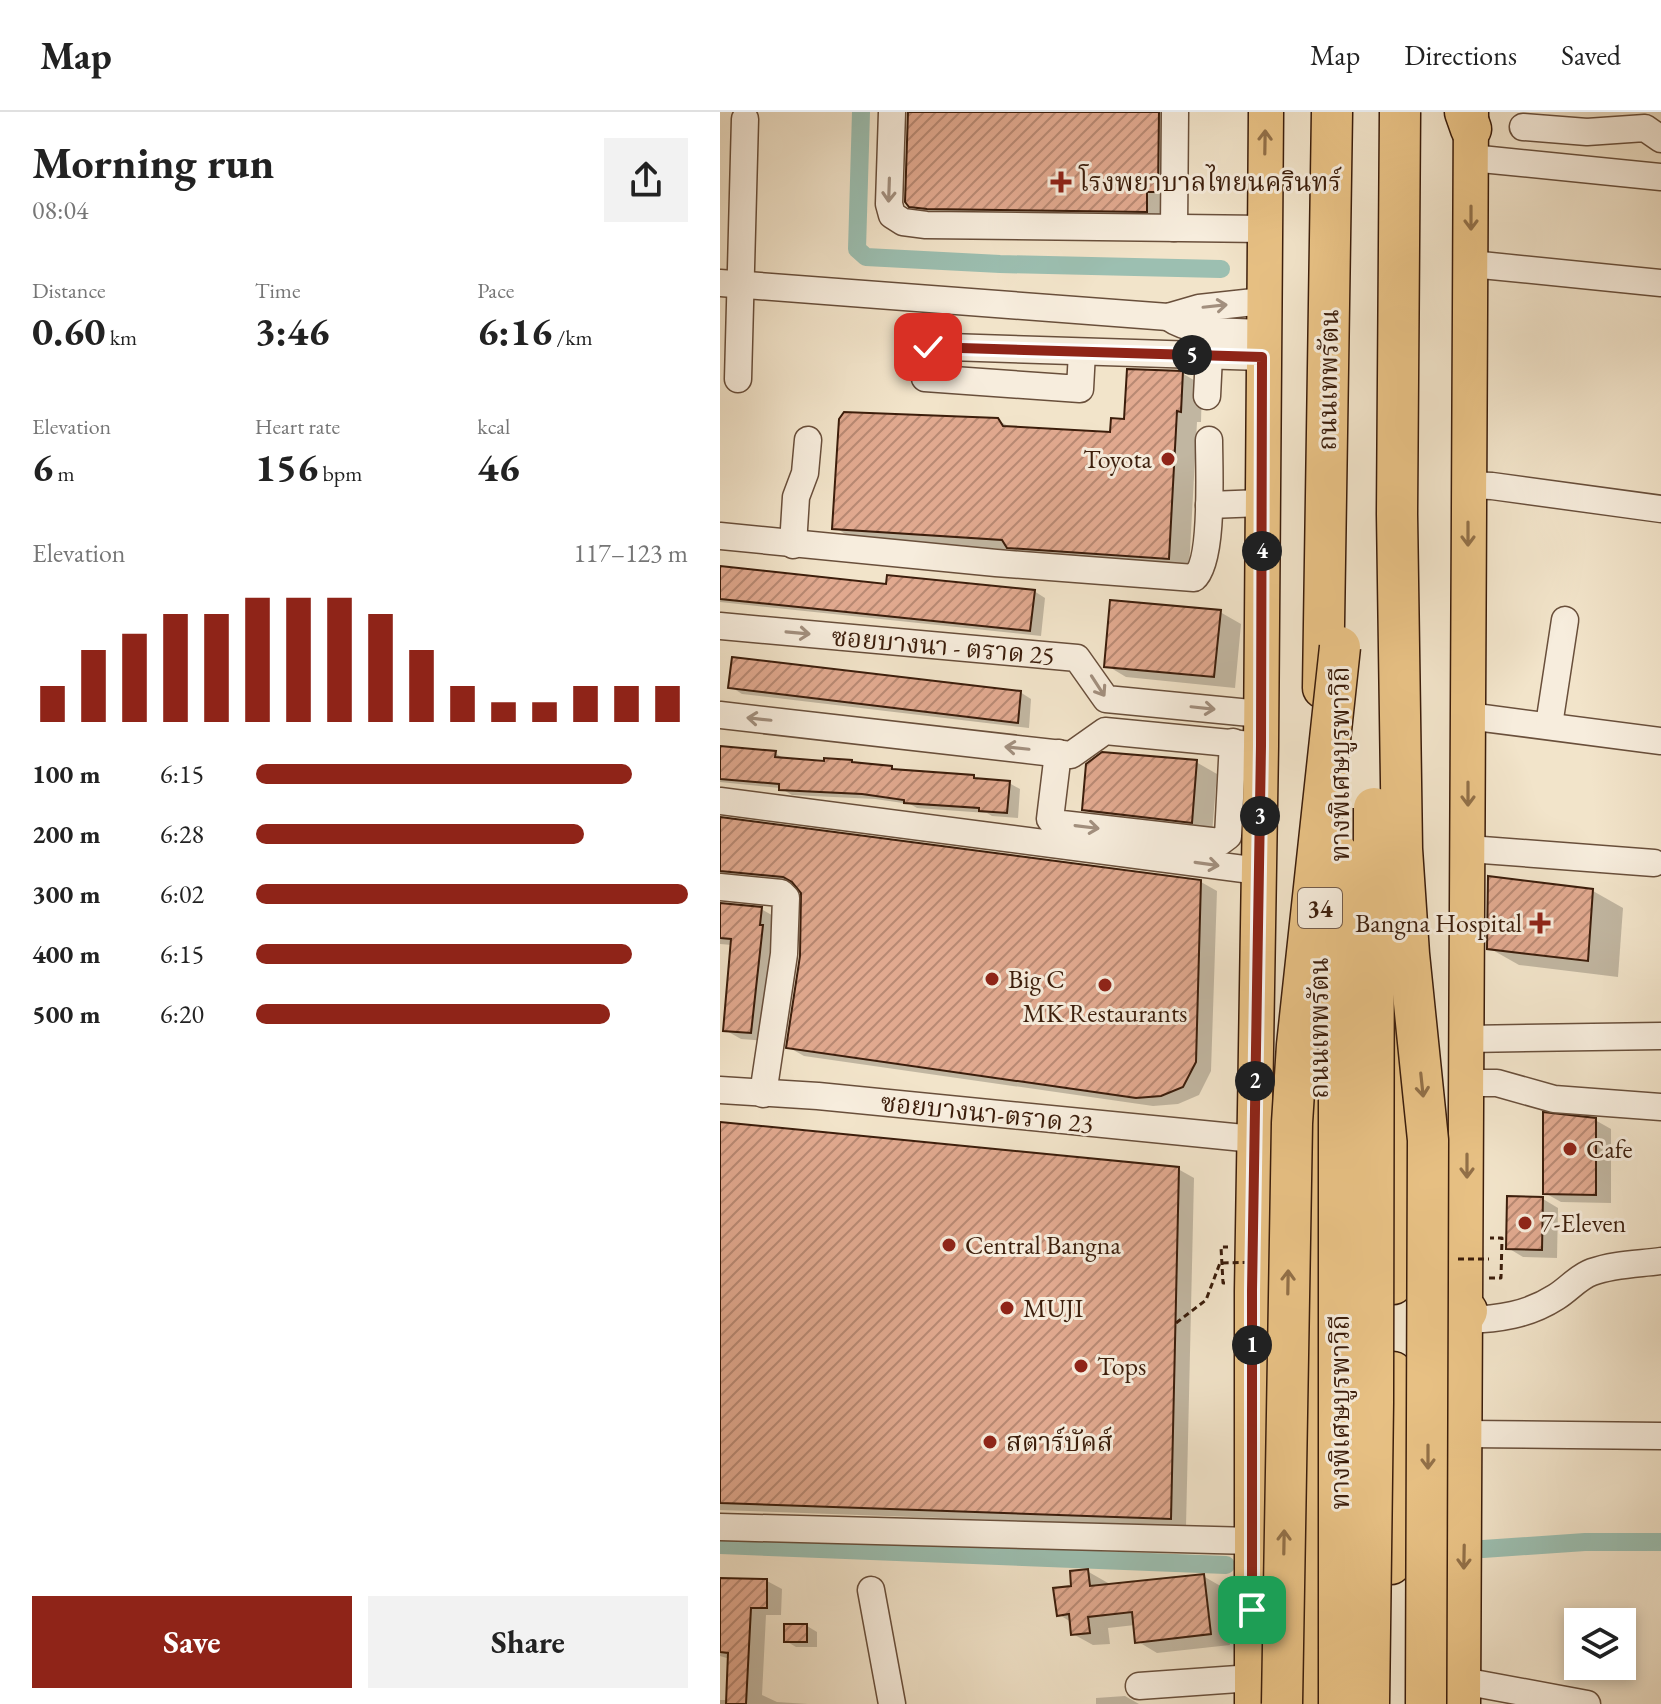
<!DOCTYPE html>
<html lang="en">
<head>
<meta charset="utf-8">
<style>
  body { margin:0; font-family:"EB Garamond","Noto Serif Thai",serif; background:#f2f2f2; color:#222; height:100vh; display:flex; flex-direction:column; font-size:30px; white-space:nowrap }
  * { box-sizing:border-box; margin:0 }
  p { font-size:26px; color:#767676 }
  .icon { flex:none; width:44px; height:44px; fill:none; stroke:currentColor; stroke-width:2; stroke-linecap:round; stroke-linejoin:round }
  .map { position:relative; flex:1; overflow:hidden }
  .side { display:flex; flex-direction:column; background:#fff; width:720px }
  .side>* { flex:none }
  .fabs { position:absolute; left:844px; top:1496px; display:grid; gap:16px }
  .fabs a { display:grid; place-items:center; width:72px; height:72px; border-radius:0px; background:#fff; box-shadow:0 4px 12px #0003; font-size:40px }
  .pin { position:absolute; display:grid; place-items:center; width:68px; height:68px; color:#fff; margin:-34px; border-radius:16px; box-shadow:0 4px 12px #0006 }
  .km { position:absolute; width:40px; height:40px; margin:-20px; border-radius:50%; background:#222; color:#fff; font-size:22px; line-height:40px; text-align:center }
  .round { display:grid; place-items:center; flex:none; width:84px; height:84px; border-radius:0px; background:#f2f2f2 }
  .summary { display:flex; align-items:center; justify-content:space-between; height:136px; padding:0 32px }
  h1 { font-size:44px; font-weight:700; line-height:60px }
  .stats { display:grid; grid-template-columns:repeat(3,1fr); gap:12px; height:136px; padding:8px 32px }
  .stats div { display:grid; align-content:center }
  .stats b { font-size:40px; font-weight:700 }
  .stats small { font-size:22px; font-weight:400 }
  .stats p { font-size:22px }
  .chart { height:224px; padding:16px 32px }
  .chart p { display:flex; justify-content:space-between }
  .chart svg { width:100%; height:144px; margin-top:8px; stroke:#8f2418; stroke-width:6 }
  .action { display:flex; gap:16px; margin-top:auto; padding:16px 32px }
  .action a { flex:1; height:92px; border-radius:0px; background:#8f2418; color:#fff; font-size:32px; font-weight:700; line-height:92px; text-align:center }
  .action a+a { background:#f2f2f2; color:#222 }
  ul { padding:0 32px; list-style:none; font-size:26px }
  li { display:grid; grid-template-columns:128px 96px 1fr; align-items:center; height:60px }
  li i { height:20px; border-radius:10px; background:#8f2418 }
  header { display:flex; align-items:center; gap:48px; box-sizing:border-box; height:112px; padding:0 40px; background:#fff; border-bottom:2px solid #e0e0e0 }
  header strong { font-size:38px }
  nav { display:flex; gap:44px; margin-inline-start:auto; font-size:28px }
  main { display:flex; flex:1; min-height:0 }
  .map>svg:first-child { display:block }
</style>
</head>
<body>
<header>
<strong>Map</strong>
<nav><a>Map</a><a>Directions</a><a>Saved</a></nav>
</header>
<main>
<section class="side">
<div class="summary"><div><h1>Morning run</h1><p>08:04</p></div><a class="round"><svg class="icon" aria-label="share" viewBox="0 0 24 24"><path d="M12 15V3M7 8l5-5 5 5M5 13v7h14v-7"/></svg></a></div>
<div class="stats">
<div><p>Distance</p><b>0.60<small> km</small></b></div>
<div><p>Time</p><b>3:46</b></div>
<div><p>Pace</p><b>6:16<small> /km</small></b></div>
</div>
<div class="stats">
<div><p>Elevation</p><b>6<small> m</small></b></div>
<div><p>Heart rate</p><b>156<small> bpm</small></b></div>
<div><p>kcal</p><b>46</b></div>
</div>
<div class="chart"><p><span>Elevation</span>117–123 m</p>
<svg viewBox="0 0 160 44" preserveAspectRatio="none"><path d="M5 44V33M15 44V22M25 44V17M35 44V11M45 44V11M55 44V6M65 44V6M75 44V6M85 44V11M95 44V22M105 44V33M115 44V38M125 44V38M135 44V33M145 44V33M155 44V33"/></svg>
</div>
<ul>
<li><b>100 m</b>6:15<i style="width:87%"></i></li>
<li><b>200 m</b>6:28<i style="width:76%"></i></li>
<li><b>300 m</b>6:02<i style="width:100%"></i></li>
<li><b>400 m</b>6:15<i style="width:87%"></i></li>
<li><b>500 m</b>6:20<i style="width:82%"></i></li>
</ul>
<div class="action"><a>Save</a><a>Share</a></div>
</section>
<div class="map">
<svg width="941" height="1592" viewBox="0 0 941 1592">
  <defs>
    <pattern id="building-hatch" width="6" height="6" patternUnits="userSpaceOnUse" patternTransform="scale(2)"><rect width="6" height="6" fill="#e1a98f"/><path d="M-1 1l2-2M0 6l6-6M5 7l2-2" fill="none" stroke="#b88973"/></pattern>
  </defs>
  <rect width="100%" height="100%" fill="#f2e4ca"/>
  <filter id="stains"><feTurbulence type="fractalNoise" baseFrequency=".0025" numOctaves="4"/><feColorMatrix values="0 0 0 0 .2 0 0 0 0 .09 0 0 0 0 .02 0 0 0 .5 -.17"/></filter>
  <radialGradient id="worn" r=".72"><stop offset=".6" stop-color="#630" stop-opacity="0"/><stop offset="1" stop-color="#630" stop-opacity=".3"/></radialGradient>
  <g fill="#0003">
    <path d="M190 0H466L447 110 211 105 190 93Z"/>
    <path d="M462 261 482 273 481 310H477L469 457 310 446 295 438 134 427 114 415 277 308 292 316 392 322Z"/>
    <path d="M0 456 117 470 314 479 325 486 321 524 0 490Z"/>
    <path d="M500 500 521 512 515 576 406 565 386 553Z"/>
    <path d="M11 575 300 580 311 587 309 616 22 582Z"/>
    <path d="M0 635 55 641 66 648 171 656 177 659 253 665 259 668 289 671 300 677 298 706 272 704 267 701 197 696 190 692 155 687 72 683 60 676 0 670Z"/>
    <path d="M476 650 497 662 492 721 385 709 364 697Z"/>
    <path d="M0 707 481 770 497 779 491 959 479 983 458 992 433 994 84 944 68 935 82 844 84 786 79 773 18 767 0 782Z"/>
    <path d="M873 779 903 796 898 865 799 853 769 836Z"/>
    <path d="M0 785 1 792 41 797 57 806 47 929 21 927 5 918 12 833 0 832Z"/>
    <path d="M875 1008 891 1017V1091L841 1090 825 1081Z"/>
    <path d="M0 1012 458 1057 474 1066 466 1415 0 1398Z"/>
    <path d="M823 1087 838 1096 837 1146 803 1145 788 1136Z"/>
    <path d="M367 1459 388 1471V1474L483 1464 504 1476 510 1533 437 1541 417 1529 415 1513 388 1516 390 1532 373 1533 353 1522 351 1510 338 1502 353 1476Z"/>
    <path d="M47 1469 62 1477 61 1503H46L42 1583 57 1590 88 1592H0V1588H8L10 1547 0 1544V1505Z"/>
    <path d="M87 1514 97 1520V1535H76L66 1529Z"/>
    <path d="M405 1584 419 1592H443H376V1586Z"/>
  </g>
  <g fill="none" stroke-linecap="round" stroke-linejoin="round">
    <g stroke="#9cbfb1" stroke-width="18">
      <path d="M141 0 137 137 146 145 280 152 501 157"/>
      <path d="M0 1433 506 1453"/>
      <path d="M763 1437 865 1430H941"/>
    </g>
  </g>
  <g fill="url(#building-hatch)" stroke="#3b1d0b" stroke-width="2">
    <path d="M188 0H439L438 80H427V100L207 97 189 95 185 90Z"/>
    <path d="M407 257 463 259 461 300 457 299 449 447 287 436 282 428 112 417 119 307 124 300 278 306 283 314 390 320 391 306 404 307Z"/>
    <path d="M0 454 166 472 167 463 315 478 310 519 0 487Z"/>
    <path d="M390 488 501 498 494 565 384 555Z"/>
    <path d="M12 545 301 579 298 611 8 576Z"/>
    <path d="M0 634 56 639 55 645 104 649V646L132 648V650L172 654V657L254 663V666L290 669 287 701 259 699V696L184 691V688L142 682 59 678V672L0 667Z"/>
    <path d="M382 640 477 648 472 711 362 698 366 652Z"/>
    <path d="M0 705 481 768 476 950 463 975 441 984 416 986 66 936 80 844 81 781 72 770 63 765 0 759Z"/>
    <path d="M768 764 873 777 868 849 767 837Z"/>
    <path d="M0 791 42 795 40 813H43L31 921 3 919 11 827 0 826Z"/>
    <path d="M823 1000 876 1006V1083L823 1082Z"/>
    <path d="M0 1010 459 1055 451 1407 0 1391Z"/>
    <path d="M787 1084 823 1085 822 1138 786 1137Z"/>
    <path d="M368 1457 370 1474 484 1462 491 1522 415 1531 412 1500 368 1505 370 1521 351 1523 349 1502 337 1504 333 1476 351 1474 350 1459Z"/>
    <path d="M0 1466 47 1467V1496H31L26 1592H6L8 1541 0 1540Z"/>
    <rect x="64" y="1512" width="23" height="18"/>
  </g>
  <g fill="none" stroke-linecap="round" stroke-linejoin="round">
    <g stroke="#694f3b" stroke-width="29">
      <g id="minor">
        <path d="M172 0 169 92 172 103 183 110 206 113 544 117"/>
        <path d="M803 15 867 20 925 16 941 27"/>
        <path d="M751 46 941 65"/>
        <path d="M454 116 455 0"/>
        <path d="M751 152 941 171"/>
        <path d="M0 171 448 205 479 196 543 189"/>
        <path d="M448 205C473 223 513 219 543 221"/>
        <path d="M198 234 542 245"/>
        <path d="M208 235 205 266 360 277 362 240"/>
        <path d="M18 267 25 7"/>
        <path d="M487 284 489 244"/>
        <path d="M748 373 772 374 941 397"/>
        <path d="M489 393 542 391"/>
        <path d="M0 424 276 451 474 466C494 450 489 355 489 328"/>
        <path d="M73 433 76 385 85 361 88 328"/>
        <path d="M0 514 357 546 386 587 541 602"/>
        <path d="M0 603 351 643 385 619 541 634"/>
        <path d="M748 604 941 629"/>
        <path d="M829 613 845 508"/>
        <path d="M338 641 330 707 333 711 500 730 508 724 513 630"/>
        <path d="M0 689 539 759"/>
        <path d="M749 737 934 751"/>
        <path d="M0 775 61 781 66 786 64 842 43 982"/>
        <path d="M747 927 941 924"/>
        <path d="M747 971H777L834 987 941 995"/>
        <path d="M0 978 98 984 534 1027"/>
        <path d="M746 1208C779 1207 808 1203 836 1185 849 1177 858 1165 872 1160 894 1152 919 1152 941 1149"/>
        <path d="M745 1322 941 1324"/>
        <path d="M0 1415 532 1429"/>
        <path d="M151 1478 172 1592"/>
        <path d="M743 1569 867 1592"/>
        <path d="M419 1574 532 1566"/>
      </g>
    </g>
    <g stroke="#3b1d0b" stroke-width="37">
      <g id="major">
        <path d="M532 1592V1179L541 634 546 0"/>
        <path d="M743 1592 751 0"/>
      </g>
    </g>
    <g stroke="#3b1d0b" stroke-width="43">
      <g id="highway">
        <path d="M745 0 751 17"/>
        <path d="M603 576 612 0"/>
        <path d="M673 1172 674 836"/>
        <path d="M700 1278 747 1199"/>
        <path d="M671 1452 673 1260"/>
        <path d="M595 1592 599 864"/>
      </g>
    </g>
    <g stroke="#3b1d0b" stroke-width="3" stroke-dasharray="6 4" stroke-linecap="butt">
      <path d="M769 1166H781L782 1126H770"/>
      <path d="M505 1171H503L501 1135H508"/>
    </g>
    <use href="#minor" stroke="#f7eddd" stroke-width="26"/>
    <use href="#major" stroke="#e9c285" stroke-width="34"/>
    <use href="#highway" stroke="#e9c285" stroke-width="40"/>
    <g stroke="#3b1d0b" stroke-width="43" stroke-linecap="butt">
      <g id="highway-bridge">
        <path d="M680 0 677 402 682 737 689 842 708 1028 706 1592"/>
        <path d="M562 1592 572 1011 577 933 620 535"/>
        <path d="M619 1592V743"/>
        <path d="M649 1592 653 1290 654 696"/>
      </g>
    </g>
    <g stroke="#3b1d0b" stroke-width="3" stroke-dasharray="6 4" stroke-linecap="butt">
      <path d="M738 1147H769"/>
      <path d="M456 1211 486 1188 500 1151 542 1150"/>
    </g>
    <use href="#highway-bridge" stroke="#e9c285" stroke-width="40"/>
  </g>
  <defs><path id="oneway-shaft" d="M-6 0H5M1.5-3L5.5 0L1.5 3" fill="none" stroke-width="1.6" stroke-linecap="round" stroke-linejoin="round" transform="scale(2)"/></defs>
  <g stroke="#927048">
    <use href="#oneway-shaft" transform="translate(545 30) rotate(-89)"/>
    <use href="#oneway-shaft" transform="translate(751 106) rotate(90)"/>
    <use href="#oneway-shaft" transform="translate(748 422) rotate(90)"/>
    <use href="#oneway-shaft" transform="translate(748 682) rotate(90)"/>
    <use href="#oneway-shaft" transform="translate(702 973) rotate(84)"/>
    <use href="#oneway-shaft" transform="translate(747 1054) rotate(90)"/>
    <use href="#oneway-shaft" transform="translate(568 1170) rotate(-89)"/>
    <use href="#oneway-shaft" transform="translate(708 1345) rotate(90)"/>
    <use href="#oneway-shaft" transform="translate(564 1430) rotate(-89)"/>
    <use href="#oneway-shaft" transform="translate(744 1445) rotate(91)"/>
  </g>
  <g stroke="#a28f7e">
    <use href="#oneway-shaft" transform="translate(169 78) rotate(92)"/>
    <use href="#oneway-shaft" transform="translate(495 194) rotate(-6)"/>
    <use href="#oneway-shaft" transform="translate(78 521) rotate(5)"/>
    <use href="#oneway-shaft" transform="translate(378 574) rotate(57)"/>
    <use href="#oneway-shaft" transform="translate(483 596) rotate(6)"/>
    <use href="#oneway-shaft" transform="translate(39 607) rotate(-174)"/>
    <use href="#oneway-shaft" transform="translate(297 636) rotate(-174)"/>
    <use href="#oneway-shaft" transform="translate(367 715) rotate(7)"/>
    <use href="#oneway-shaft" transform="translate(487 752) rotate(8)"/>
  </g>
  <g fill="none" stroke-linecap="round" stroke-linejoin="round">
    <g stroke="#fff" stroke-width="16">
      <path id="route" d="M208 235 542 245 541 634 532 1179V1498"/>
    </g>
    <use href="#route" stroke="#8f2418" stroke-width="10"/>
  </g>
  <g fill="#8f2418" stroke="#f7eddd" stroke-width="3">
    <path d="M337 58h8v8h8v8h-8v8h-8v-8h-8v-8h8z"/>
    <circle cx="448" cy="347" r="8"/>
    <path d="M816 799h8v8h8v8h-8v8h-8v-8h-8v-8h8z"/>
    <circle cx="272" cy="867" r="8"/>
    <circle cx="385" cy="873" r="8"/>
    <circle cx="850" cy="1037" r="8"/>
    <circle cx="805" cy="1111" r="8"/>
    <circle cx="229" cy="1133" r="8"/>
    <circle cx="287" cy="1196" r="8"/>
    <circle cx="361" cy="1254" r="8"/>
    <circle cx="270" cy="1330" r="8"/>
  </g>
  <g text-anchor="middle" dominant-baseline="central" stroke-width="6" stroke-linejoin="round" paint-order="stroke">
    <rect fill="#f7eddd" stroke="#735b4a" stroke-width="2" x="578" y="776" width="44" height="40" rx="6"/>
    <g font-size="24" font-weight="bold" fill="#3b1d0b">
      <text x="600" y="796">34</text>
    </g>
    <g font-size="26" fill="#3b1d0b" stroke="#f7eddd" text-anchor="start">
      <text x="359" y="70">โรงพยาบาลไทยนครินทร์</text>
      <text x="432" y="347" text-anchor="end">Toyota</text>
      <text x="802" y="811" text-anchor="end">Bangna Hospital</text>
      <text x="288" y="867">Big C</text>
      <text x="385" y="901" text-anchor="middle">MK Restaurants</text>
      <text x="866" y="1037">Cafe</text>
      <text x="821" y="1111">7-Eleven</text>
      <text x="245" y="1133">Central Bangna</text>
      <text x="303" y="1196">MUJI</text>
      <text x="377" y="1254">Tops</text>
      <text x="286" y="1330">สตาร์บัคส์</text>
    </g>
    <g font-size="26" fill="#3b1d0b" stroke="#f7eddd">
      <text transform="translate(608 268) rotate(-89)">ถนนเทพรัตน</text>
      <text transform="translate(223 534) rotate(5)">ซอยบางนา - ตราด 25</text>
      <text transform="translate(620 652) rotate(-90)">ทางพิเศษบูรพาวิถี</text>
      <text transform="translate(599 916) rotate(-90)">ถนนเทพรัตน</text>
      <text transform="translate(267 1001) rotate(6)">ซอยบางนา-ตราด 23</text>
      <text transform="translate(620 1300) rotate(-90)">ทางพิเศษบูรพาวิถี</text>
    </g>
  </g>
  <rect width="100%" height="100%" filter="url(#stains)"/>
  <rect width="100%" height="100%" fill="url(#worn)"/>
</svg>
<div class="fabs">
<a><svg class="icon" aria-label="layers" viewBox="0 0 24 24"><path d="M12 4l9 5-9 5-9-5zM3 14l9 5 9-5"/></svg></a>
</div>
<div class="pin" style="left:532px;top:1498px;background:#1e9e55"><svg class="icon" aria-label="arrive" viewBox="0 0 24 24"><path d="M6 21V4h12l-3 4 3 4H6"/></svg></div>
<div class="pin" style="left:208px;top:235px;background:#d93025"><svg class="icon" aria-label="check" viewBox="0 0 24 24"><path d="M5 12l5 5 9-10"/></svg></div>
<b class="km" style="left:532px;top:1233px">1</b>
<b class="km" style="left:535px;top:969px">2</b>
<b class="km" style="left:540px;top:704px">3</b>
<b class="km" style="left:542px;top:439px">4</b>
<b class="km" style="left:472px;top:243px">5</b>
</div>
</main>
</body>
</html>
